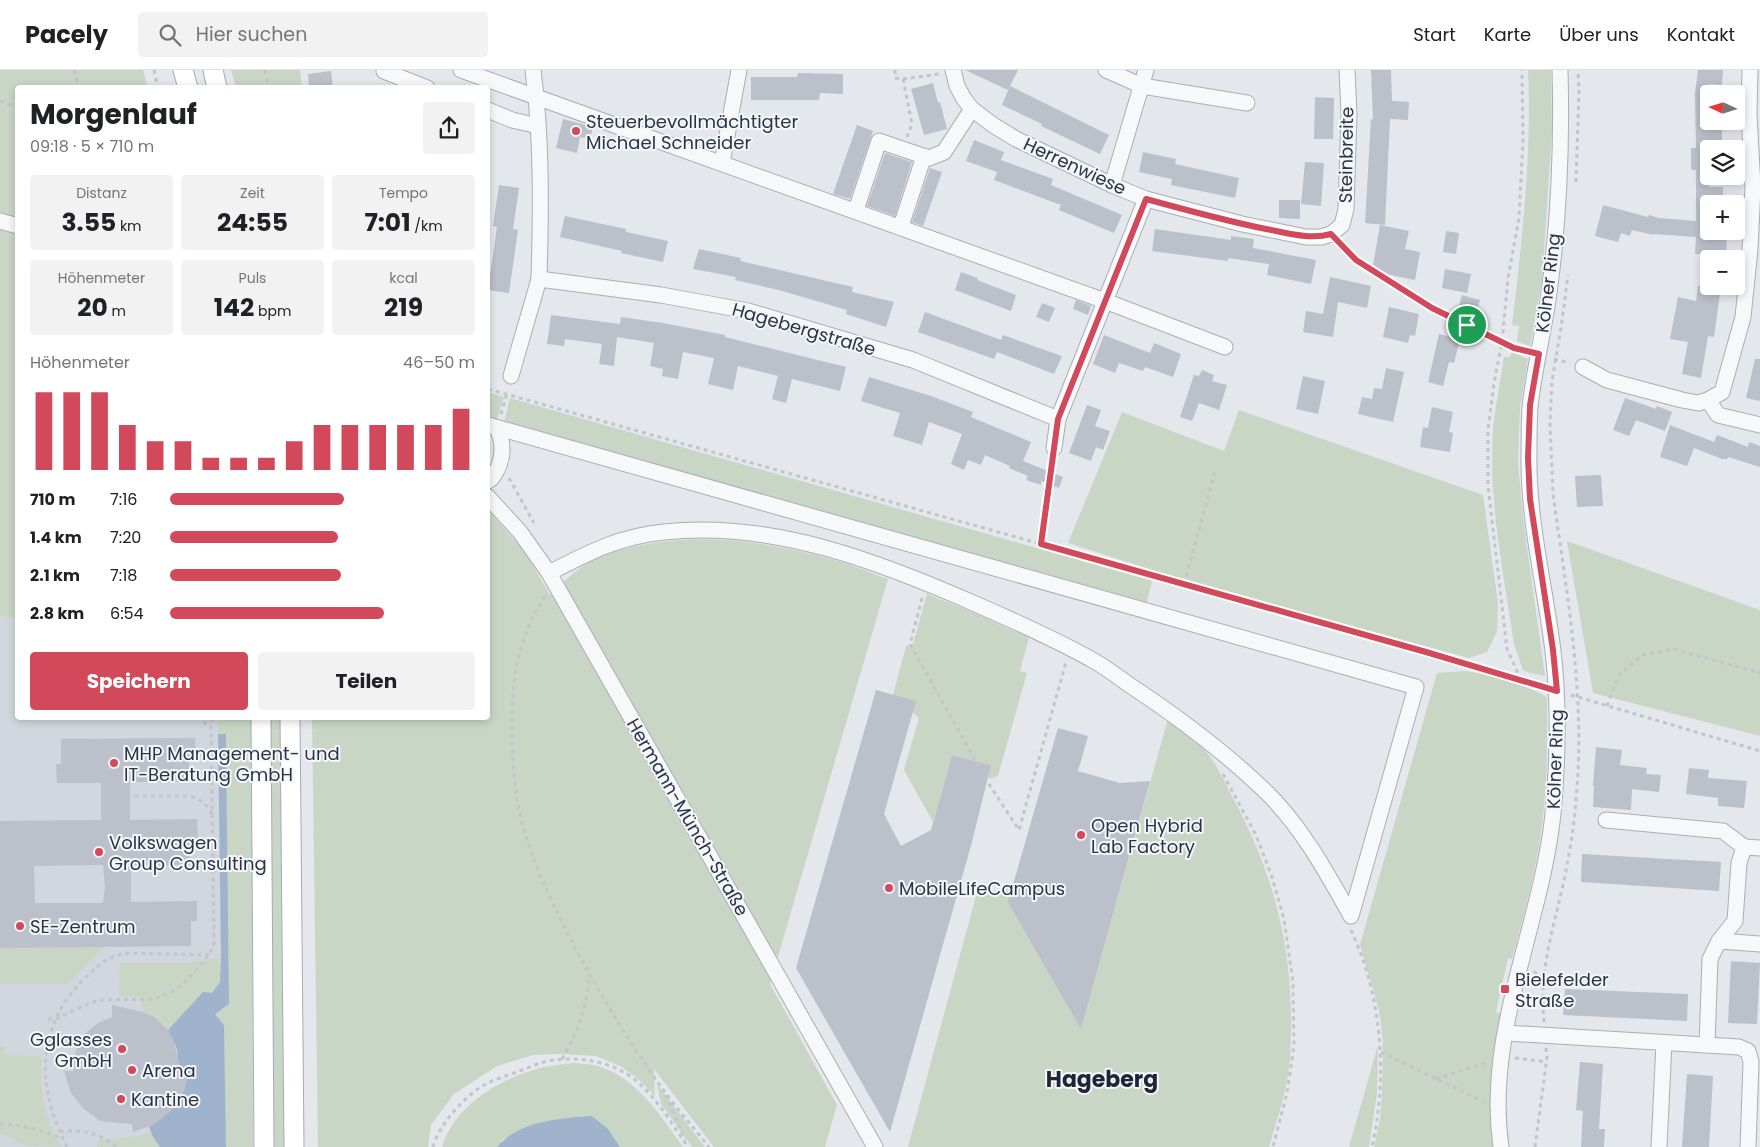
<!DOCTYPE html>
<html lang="de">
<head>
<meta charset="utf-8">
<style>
  body { margin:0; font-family:Poppins,sans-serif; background:#f2f2f2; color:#202124; height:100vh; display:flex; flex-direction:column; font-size:19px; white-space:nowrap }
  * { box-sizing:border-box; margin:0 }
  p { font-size:16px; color:#757577 }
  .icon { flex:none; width:28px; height:28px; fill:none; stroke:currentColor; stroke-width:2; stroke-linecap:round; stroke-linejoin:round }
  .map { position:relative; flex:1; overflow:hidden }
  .side { position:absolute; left:15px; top:15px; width:475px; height:635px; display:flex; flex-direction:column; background:#fff; border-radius:5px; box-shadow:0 2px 8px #0003 }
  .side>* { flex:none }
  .needle { width:32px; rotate:274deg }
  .fabs { position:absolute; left:1700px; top:15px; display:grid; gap:10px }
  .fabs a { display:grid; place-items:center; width:45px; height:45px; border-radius:5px; background:#fff; box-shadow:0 2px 8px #0003; font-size:25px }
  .pin { position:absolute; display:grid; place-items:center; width:42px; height:42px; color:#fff; margin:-21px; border:2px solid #fff; border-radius:50%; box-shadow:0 1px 5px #0007 }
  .round { display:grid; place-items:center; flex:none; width:52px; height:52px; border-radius:5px; background:#f2f2f2 }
  .summary { display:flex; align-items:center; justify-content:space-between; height:85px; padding:0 15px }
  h1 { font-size:28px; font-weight:700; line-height:38px }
  .stats { display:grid; grid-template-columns:repeat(3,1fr); gap:8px; height:85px; padding:5px 15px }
  .stats div { display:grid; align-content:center; border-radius:5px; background:#f2f2f2; text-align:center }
  .stats b { font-size:25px; font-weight:700 }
  .stats small { font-size:14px; font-weight:400 }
  .stats p { font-size:14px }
  .chart { height:140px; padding:10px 15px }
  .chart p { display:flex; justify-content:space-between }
  .chart svg { width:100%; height:90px; margin-top:5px; stroke:#d1495b; stroke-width:6 }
  .cta { display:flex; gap:10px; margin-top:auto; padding:10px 15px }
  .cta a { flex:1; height:58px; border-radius:5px; background:#d1495b; color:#fff; font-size:20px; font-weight:700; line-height:58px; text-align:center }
  .cta a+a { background:#f2f2f2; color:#202124 }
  ul { padding:0 15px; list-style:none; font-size:16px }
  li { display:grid; grid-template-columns:80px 60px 1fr; align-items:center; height:38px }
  li i { height:12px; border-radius:6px; background:#d1495b }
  header { display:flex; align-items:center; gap:30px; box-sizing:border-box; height:70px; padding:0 25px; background:#fff; border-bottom:1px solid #e0e0e0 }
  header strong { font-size:24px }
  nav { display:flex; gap:28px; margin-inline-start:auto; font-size:18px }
  .search { width:350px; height:45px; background:#f2f2f2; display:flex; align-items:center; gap:12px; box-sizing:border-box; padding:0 18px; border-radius:5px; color:#757577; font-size:19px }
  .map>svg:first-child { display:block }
</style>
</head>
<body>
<header>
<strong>Pacely</strong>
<div class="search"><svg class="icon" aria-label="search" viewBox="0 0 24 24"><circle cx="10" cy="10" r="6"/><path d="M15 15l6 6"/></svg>Hier suchen</div>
<nav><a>Start</a><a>Karte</a><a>Über uns</a><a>Kontakt</a></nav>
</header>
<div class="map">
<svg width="1760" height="1077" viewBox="0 0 1760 1077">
  <rect width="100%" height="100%" fill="#e4e7ec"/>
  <path fill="#d2d6de" d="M0 546 17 548 18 648H251L253 1077H0Z"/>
  <g fill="#c9d6c5">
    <path d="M0 0H143L148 17 18 18 17 548 0 546Z"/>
    <path d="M231 0H300L302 17H236Z"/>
    <path d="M1528 0H1551L1552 61 1542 211 1530 276 1517 271 1519 256 1512 255C1522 171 1532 85 1528 0Z"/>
    <path d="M1512 282 1528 289 1520 337 1518 392 1523 449 1545 606 1530 603 1523 600 1514 574 1504 511 1496 454 1492 405 1493 355 1504 287H1510Z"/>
    <path d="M488 322 504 327 496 353 488 350Z"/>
    <path d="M510 328 1152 511 1146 536 504 352Z"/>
    <path d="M1239 340 1483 425 1498 533 1497 562 1487 582 1469 588 1174 507 1068 473 1122 342 1224 381Z"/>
    <path d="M488 440 526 483 550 525C563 512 577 498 594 490 668 457 759 468 834 490 853 495 871 503 888 509L770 914 837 1035 825 1077H714L654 999 655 1026 638 1009 622 997 596 986 561 984 533 985 497 996 454 1024 431 1055 428 1077H318L312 648H488Z"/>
    <path d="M1567 471 1760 540V666L1593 623Z"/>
    <path d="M927 524 977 544 1029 568 1020 601 1027 603 998 706 990 709 988 706 991 695 952 685 933 752 904 700 919 648 893 625 906 576 913 574Z"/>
    <path d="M1465 601C1494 605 1522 613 1547 627 1547 669 1548 712 1542 754 1537 799 1524 844 1512 889L1508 888 1496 942 1501 944C1494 989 1487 1032 1493 1077H1374L1380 1049 1382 1024 1383 971 1379 940 1360 875 1437 603Z"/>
    <path d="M218 648H251L253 1077H226L224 955 215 944 229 934 226 664H218Z"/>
    <path d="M270 648H281L284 1077H273Z"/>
    <path d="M1168 649C1179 658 1194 667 1203 678 1216 692 1225 713 1234 730 1279 814 1296 894 1290 989 1288 1018 1277 1049 1269 1077H908L976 826 1012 817 1081 958Z"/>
    <path d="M104 877 67 914H0V878Z"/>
    <path d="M221 888 220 912 212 923 203 922 168 960 154 947 143 942 140 927 119 926 120 893H186Z"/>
    <path d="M1378 975 1377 1023 1369 1077H1349Z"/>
    <path d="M0 977H5L4 985 42 986C39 1017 44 1050 61 1077 48 1077 34 1077 21 1074 13 1070 9 1065 0 1064Z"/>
    <path d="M575 993C582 994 591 994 598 996 637 1008 661 1046 683 1077H620L608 1059 504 1068 497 1077H442C455 1034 503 1007 544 997 554 995 565 994 575 993Z"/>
    <path d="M657 1014 705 1077H692L661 1034Z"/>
    <path d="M151 1062 160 1077H97L99 1070 135 1067Z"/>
  </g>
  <g fill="#9fb4cc">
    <path d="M218 664H226L229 934 215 944 224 955 226 1077H160L153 1067 149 1057C172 1043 185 1026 189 999L179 998 177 979 168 960 203 922 212 923 220 912 221 888Z"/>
    <path d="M592 1046 608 1059 620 1077H497C518 1051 561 1048 592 1046Z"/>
  </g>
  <g fill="#bbc0ca" fill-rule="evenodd">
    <path d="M965 0H1018L1008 20Z"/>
    <path d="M1371 0H1391L1392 31 1409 32 1408 50 1390 49 1385 155 1365 153 1371 49 1373 50Z"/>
    <path d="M1698 0H1723L1722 15 1709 14V51H1722V79H1709V117H1723V134H1709V162L1727 163 1726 185 1695 184 1696 167 1654 164V165L1632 160 1630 166 1621 163 1618 172 1595 166 1603 135 1648 147 1649 145 1659 148 1696 151V100H1691V78H1696L1695 24Z"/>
    <path d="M331 1 333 18H309L308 4Z"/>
    <path d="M798 3 843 4V24L820 23 819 30H751V7H797Z"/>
    <path d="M933 13 938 33 940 32 947 59 924 65 911 19Z"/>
    <path d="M1010 16 1109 65 1100 84 1041 56 1042 54 1002 35Z"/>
    <path d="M1315 27 1334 28 1333 69H1314Z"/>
    <path d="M563 49 593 57 590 69 580 67 577 83 556 78Z"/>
    <path d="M857 55 873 61 850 129 833 124Z"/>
    <path d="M974 70 1004 82 1001 90 1053 109 1051 115 1122 145 1114 163 1059 140 1061 135 994 110 997 102 966 91Z"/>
    <path d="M1143 82 1176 89 1175 94 1239 108 1235 128 1171 115 1172 109 1139 102Z"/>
    <path d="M885 83 912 92 895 146 867 136Z"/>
    <path d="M1305 92 1324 93 1321 136 1301 134Z"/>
    <path d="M930 98 942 102 923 156 912 152Z"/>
    <path d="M499 115 519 118 513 159 518 160 509 223 488 220 497 157 493 156Z"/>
    <path d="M1279 130H1300V149L1279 148Z"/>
    <path d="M565 146 626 159V162L668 171 663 192 621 183 622 181 560 167Z"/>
    <path d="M1380 155 1409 161 1405 179 1420 182 1415 210 1372 201Z"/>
    <path d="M1155 159 1231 170V166L1254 169 1253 178 1316 190 1311 214 1267 205 1269 194 1228 188V191L1152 181Z"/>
    <path d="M1446 161 1459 163 1456 184 1443 182Z"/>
    <path d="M699 179 741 188 740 191 853 217 852 222 894 232 886 257 846 244 847 240 779 220 735 210 736 207 693 199Z"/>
    <path d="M1445 199 1471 204 1467 223 1442 218Z"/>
    <path d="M961 202 978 208 977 210 1016 225 1011 241 955 220Z"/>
    <path d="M1330 207 1371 216 1367 238 1338 232 1333 267 1303 262 1306 241 1323 244Z"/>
    <path d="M1698 216H1721L1714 267 1708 266 1701 308 1682 304 1688 272 1670 269 1678 227 1696 231Z"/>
    <path d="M1462 225 1480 230 1476 244 1458 239Z"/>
    <path d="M1076 230 1091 236 1088 245 1073 239Z"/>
    <path d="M1042 233 1055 238 1049 252 1036 247Z"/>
    <path d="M1389 237 1419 244 1415 266 1410 265 1408 273 1383 267Z"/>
    <path d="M925 242 1001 270 1003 265 1062 286 1054 304 997 282 994 289 918 262Z"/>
    <path d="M551 245 620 254 621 247 663 253 725 265V267L846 297 840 321 792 309 786 333 772 329 778 306 738 296 733 320 708 314 714 288 683 282 678 309 662 306 663 299 650 296 654 273 617 267 614 296 599 294 602 274 565 269 564 276 547 274Z"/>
    <path d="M1439 264 1460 269 1454 293 1449 292 1443 316 1428 312Z"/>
    <path d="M1104 265 1150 283 1154 273 1181 284 1173 307 1145 297 1143 301 1119 293 1115 303 1093 294Z"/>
    <path d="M1755 289H1760V331L1746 328Z"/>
    <path d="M1386 298 1404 302 1393 352 1358 344 1362 327 1372 329 1374 318 1382 319Z"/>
    <path d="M1202 300 1214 305 1212 311 1227 315 1219 340 1199 333 1192 351 1180 347 1194 305 1199 306Z"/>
    <path d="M1303 306 1325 311 1318 344 1296 339Z"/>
    <path d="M869 307 931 326 973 342 971 347 1031 372 1023 391 1063 407 1059 418 1041 411V415L1026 410 1028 406 1009 398 1010 396 985 385 981 395 968 390 964 400 951 394 962 364 929 352 922 375 893 366 900 343 861 331Z"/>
    <path d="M1625 328 1656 339 1657 336 1672 342 1665 361 1636 350 1629 366 1613 360Z"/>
    <path d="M1087 335 1101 340 1095 356 1110 361 1103 380 1096 377 1091 391 1069 383Z"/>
    <path d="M1432 337 1453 342 1449 362 1453 363 1450 382 1420 377 1423 357 1428 358Z"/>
    <path d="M1670 355 1714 372 1717 365 1748 377 1749 372 1760 376V397L1728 387 1727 389H1722L1694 378 1687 396 1660 387Z"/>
    <path d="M1601 405 1603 436 1577 437 1575 406Z"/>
    <path d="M876 620 916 631 884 744 901 776 931 760 952 685 991 695 972 772 890 1062 796 898Z"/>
    <path d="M1058 658 1088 666 1078 701 1120 713 1150 711 1081 959 1008 832Z"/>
    <path d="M195 668 196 687H189L190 712H130V750L197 749 198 769H190V795H131V832L197 831V851H191V876L0 878V751L101 750V713H57L56 694H61V669ZM103 795 105 817 103 833H35L34 796Z"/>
    <path d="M1596 677 1622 680 1620 695 1647 698 1646 704 1661 705 1659 722 1632 719 1631 740 1593 737 1594 716H1593Z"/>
    <path d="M1689 698 1709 700 1708 708 1747 711 1744 738 1718 736V728L1686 724Z"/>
    <path d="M1582 784 1721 792 1719 821 1581 812Z"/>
    <path d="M1731 891 1760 893 1757 954 1728 953Z"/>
    <path d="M1565 919 1688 924 1687 951 1563 945Z"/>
    <path d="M112 935 143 942 154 947 168 960 173 969 178 988 179 998H190L184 1021 172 1040 155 1054 133 1062 132 1054 100 1051 83 1038 71 1023 64 1001H73L75 983 84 964 98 953 112 947Z"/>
    <path d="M1580 992 1603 994 1599 1059H1605L1604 1077H1581L1583 1041 1576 1040Z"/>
    <path d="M1687 1004 1713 1006 1709 1077H1682Z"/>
  </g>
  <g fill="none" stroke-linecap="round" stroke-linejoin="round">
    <g stroke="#a9aeb7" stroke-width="17">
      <g id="minor">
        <path d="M461 0 1105 231 1225 277"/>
        <path d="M533 0C542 69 541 139 539 209L661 225 748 241 913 290 1058 349 1146 129"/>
        <path d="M953 0 957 16 964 29 972 39 993 55 1016 69 1112 115 1146 129 1242 154 1306 167H1321L1331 164 1342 155 1346 139 1349 44 1347 0"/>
        <path d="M1106 0 1142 16 1247 33"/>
        <path d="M384 1 427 18"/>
        <path d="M488 40 512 50 538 56"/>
        <path d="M722 93 739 0"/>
        <path d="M1112 115 1146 0"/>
        <path d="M858 134 879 71 929 88 944 82 972 39"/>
        <path d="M903 150 924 86"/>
        <path d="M0 151 18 156"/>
        <path d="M1583 297 1607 310 1682 330 1698 333 1708 330 1722 322 1743 247 1750 179 1753 117 1749 45 1750 0"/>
        <path d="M511 306 539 209"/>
        <path d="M1708 330 1718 345 1760 355"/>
        <path d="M488 355 1416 617 1351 846C1327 803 1299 752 1262 718 1222 680 1178 647 1131 616 1119 608 1108 599 1096 592 1059 571 1019 553 980 536 883 493 773 450 664 462 620 466 588 483 549 503"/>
        <path d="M1054 378 1058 349"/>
        <path d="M488 411C492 409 493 407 496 402 504 387 504 373 497 358"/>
        <path d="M488 427 520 462 549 503 875 1077"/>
        <path d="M1606 750 1723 761 1744 777"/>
        <path d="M1744 777 1760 778"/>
        <path d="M1719 871 1735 851 1739 793 1744 777"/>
        <path d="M1506 963 1739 977 1748 981 1751 992 1748 1077"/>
        <path d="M1707 975 1710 889 1719 871 1760 874"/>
        <path d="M1501 1077C1484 959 1545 849 1554 733 1558 682 1559 631 1553 581 1545 516 1528 451 1529 386 1529 369 1529 353 1530 337 1534 299 1544 261 1549 223 1559 150 1562 74 1560 0"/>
        <path d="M1659 1077 1664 973"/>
      </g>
    </g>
    <g stroke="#a3abb8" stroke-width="21">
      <g id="major">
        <path d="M183 0 188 18"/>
        <path d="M213 0 217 18"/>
        <path d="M261 648 264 1077"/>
        <path d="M290 648 294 1077"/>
      </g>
    </g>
    <g stroke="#c2c5cb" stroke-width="3" stroke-dasharray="4 4" stroke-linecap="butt">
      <path d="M74 0 79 18"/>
      <path d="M154 0 158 18"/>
      <path d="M265 0 269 18"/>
      <path d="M895 0V8L903 9 939 4"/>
      <path d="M903 9 912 54 907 67"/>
      <path d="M0 31 18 38"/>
      <path d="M1576 112 1579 21 1578 0"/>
      <path d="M1340 174 1356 190 1432 238 1514 278 1526 281"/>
      <path d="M1554 289 1570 293"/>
      <path d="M488 319 1426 582 1541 616"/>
      <path d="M501 344 507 323"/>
      <path d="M509 408 534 453"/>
      <path d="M1041 474 1052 391"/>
      <path d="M1184 514 1215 401"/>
      <path d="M545 526C518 566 511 612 512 660 512 693 515 729 524 761 535 797 552 832 569 866 597 920 628 971 664 1021 678 1040 694 1058 709 1077"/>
      <path d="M922 528 910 574 987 711 1019 760 1066 592"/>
      <path d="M1521 610 1507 579 1488 416V360L1494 313 1502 272 1508 208 1519 148 1523 70 1522 0"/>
      <path d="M1571 625 1760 681"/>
      <path d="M1607 636 1618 606 1642 585 1673 579 1760 603"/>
      <path d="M203 653H211"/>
      <path d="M1223 704 1256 765 1272 807 1284 849 1293 912 1294 976 1287 1023 1273 1077"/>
      <path d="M135 726H188C200 728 206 734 213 745"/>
      <path d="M1351 860C1382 927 1388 1005 1372 1077"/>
      <path d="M1534 901 1543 912"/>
      <path d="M48 949H56C67 944 91 931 102 930 145 927 162 939 195 901 203 892 211 884 214 873L211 653 213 648"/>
      <path d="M1544 952C1539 902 1552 863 1563 815 1569 787 1574 758 1576 729 1586 627 1567 525 1553 424L1550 354 1552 311 1561 258 1568 205"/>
      <path d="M1381 982 1484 1032"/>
      <path d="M1515 988 1546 992"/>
      <path d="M562 989C577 964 588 934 589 905"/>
      <path d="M1436 1009 1487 992"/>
      <path d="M666 1025 685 1070"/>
      <path d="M0 1054C21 1053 42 1062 62 1068"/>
      <path d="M60 1062C78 1058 102 1064 116 1077"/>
      <path d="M67 1077C36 1017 35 956 86 907 100 894 109 885 128 883L209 885"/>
      <path d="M433 1077C438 1056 466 1024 486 1014 498 1008 512 1004 525 999 534 995 544 991 554 990 580 987 608 991 630 1006 655 1024 671 1053 688 1077"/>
      <path d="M1535 1077 1547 987 1546 978"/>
    </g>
    <use href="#minor" stroke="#f7f8fa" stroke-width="15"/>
    <use href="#major" stroke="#fff" stroke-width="19"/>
  </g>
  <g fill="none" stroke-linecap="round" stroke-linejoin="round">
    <g stroke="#fff" stroke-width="10">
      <path id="route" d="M1146 129C1186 140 1226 151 1266 159 1288 163 1310 170 1331 164L1356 190 1432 238 1514 278 1539 284 1530 335 1528 388 1530 429 1553 580 1557 621 1426 582 1041 474 1058 349Z"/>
    </g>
    <use href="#route" stroke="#d1495b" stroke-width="6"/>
  </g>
  <g fill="#d1495b" stroke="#f4f6f9" stroke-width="2">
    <circle cx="576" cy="61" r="5"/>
    <circle cx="114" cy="693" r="5"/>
    <circle cx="1081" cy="765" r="5"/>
    <circle cx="99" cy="782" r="5"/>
    <circle cx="889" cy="818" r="5"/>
    <circle cx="20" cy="856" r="5"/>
    <rect x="1500" y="914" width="10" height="10" rx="2.5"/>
    <circle cx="122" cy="979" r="5"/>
    <circle cx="132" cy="1000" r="5"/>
    <circle cx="121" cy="1029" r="5"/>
  </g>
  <g text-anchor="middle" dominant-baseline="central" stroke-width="4" stroke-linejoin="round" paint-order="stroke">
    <g font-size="18" fill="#2b3445" stroke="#f4f6f9" text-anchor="start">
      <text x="586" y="51">Steuerbevollmächtigter<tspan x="586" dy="21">Michael Schneider</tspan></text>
      <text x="124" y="683">MHP Management- und<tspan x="124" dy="21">IT-Beratung GmbH</tspan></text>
      <text x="1091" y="755">Open Hybrid<tspan x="1091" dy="21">Lab Factory</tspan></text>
      <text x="109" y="772">Volkswagen<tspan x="109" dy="21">Group Consulting</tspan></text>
      <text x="899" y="818">MobileLifeCampus</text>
      <text x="30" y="856">SE-Zentrum</text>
      <text x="1515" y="909">Bielefelder<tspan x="1515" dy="21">Straße</tspan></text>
      <text x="112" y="969" text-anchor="end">Gglasses<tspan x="112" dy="21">GmbH</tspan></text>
      <text x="142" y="1000">Arena</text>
      <text x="131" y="1029">Kantine</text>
    </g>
    <g font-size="18" fill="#2b3445" stroke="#f4f6f9">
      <text transform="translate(1346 85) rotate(-89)">Steinbreite</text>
      <text transform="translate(1075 96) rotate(25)">Herrenwiese</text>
      <text transform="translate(1548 213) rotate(-83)">Kölner Ring</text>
      <text transform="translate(804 259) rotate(16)">Hagebergstraße</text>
      <text transform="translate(1555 689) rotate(-88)">Kölner Ring</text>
      <text transform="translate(688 747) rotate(60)">Hermann-Münch-Straße</text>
    </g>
    <g font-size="22" font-weight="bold" fill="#1d2536" stroke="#f4f6f9">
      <text x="1102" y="1009">Hageberg</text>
    </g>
  </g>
</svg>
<div class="fabs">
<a><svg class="needle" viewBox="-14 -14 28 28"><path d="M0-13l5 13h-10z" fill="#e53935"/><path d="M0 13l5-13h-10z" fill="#757577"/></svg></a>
<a><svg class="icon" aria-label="layers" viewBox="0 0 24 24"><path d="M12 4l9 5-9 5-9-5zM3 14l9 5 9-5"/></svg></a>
<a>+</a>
<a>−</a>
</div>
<div class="pin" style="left:1467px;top:255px;background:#1e9e55"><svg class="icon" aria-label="arrive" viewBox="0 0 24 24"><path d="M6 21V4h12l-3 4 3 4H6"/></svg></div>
<section class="side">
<div class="summary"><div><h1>Morgenlauf</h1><p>09:18 · 5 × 710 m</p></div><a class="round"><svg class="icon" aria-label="share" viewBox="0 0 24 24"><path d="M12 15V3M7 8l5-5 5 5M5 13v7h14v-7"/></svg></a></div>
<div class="stats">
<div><p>Distanz</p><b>3.55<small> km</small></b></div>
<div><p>Zeit</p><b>24:55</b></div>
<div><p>Tempo</p><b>7:01<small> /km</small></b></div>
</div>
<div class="stats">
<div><p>Höhenmeter</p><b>20<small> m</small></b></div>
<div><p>Puls</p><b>142<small> bpm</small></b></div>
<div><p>kcal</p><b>219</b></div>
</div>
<div class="chart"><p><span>Höhenmeter</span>46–50 m</p>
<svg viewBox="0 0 160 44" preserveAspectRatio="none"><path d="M5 44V6M15 44V6M25 44V6M35 44V22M45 44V30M55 44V30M65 44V38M75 44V38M85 44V38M95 44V30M105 44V22M115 44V22M125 44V22M135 44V22M145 44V22M155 44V14"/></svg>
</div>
<ul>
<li><b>710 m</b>7:16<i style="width:57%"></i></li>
<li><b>1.4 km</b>7:20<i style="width:55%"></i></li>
<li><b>2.1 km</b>7:18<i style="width:56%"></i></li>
<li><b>2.8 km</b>6:54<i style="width:70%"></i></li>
</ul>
<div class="cta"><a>Speichern</a><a>Teilen</a></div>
</section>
</div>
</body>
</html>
